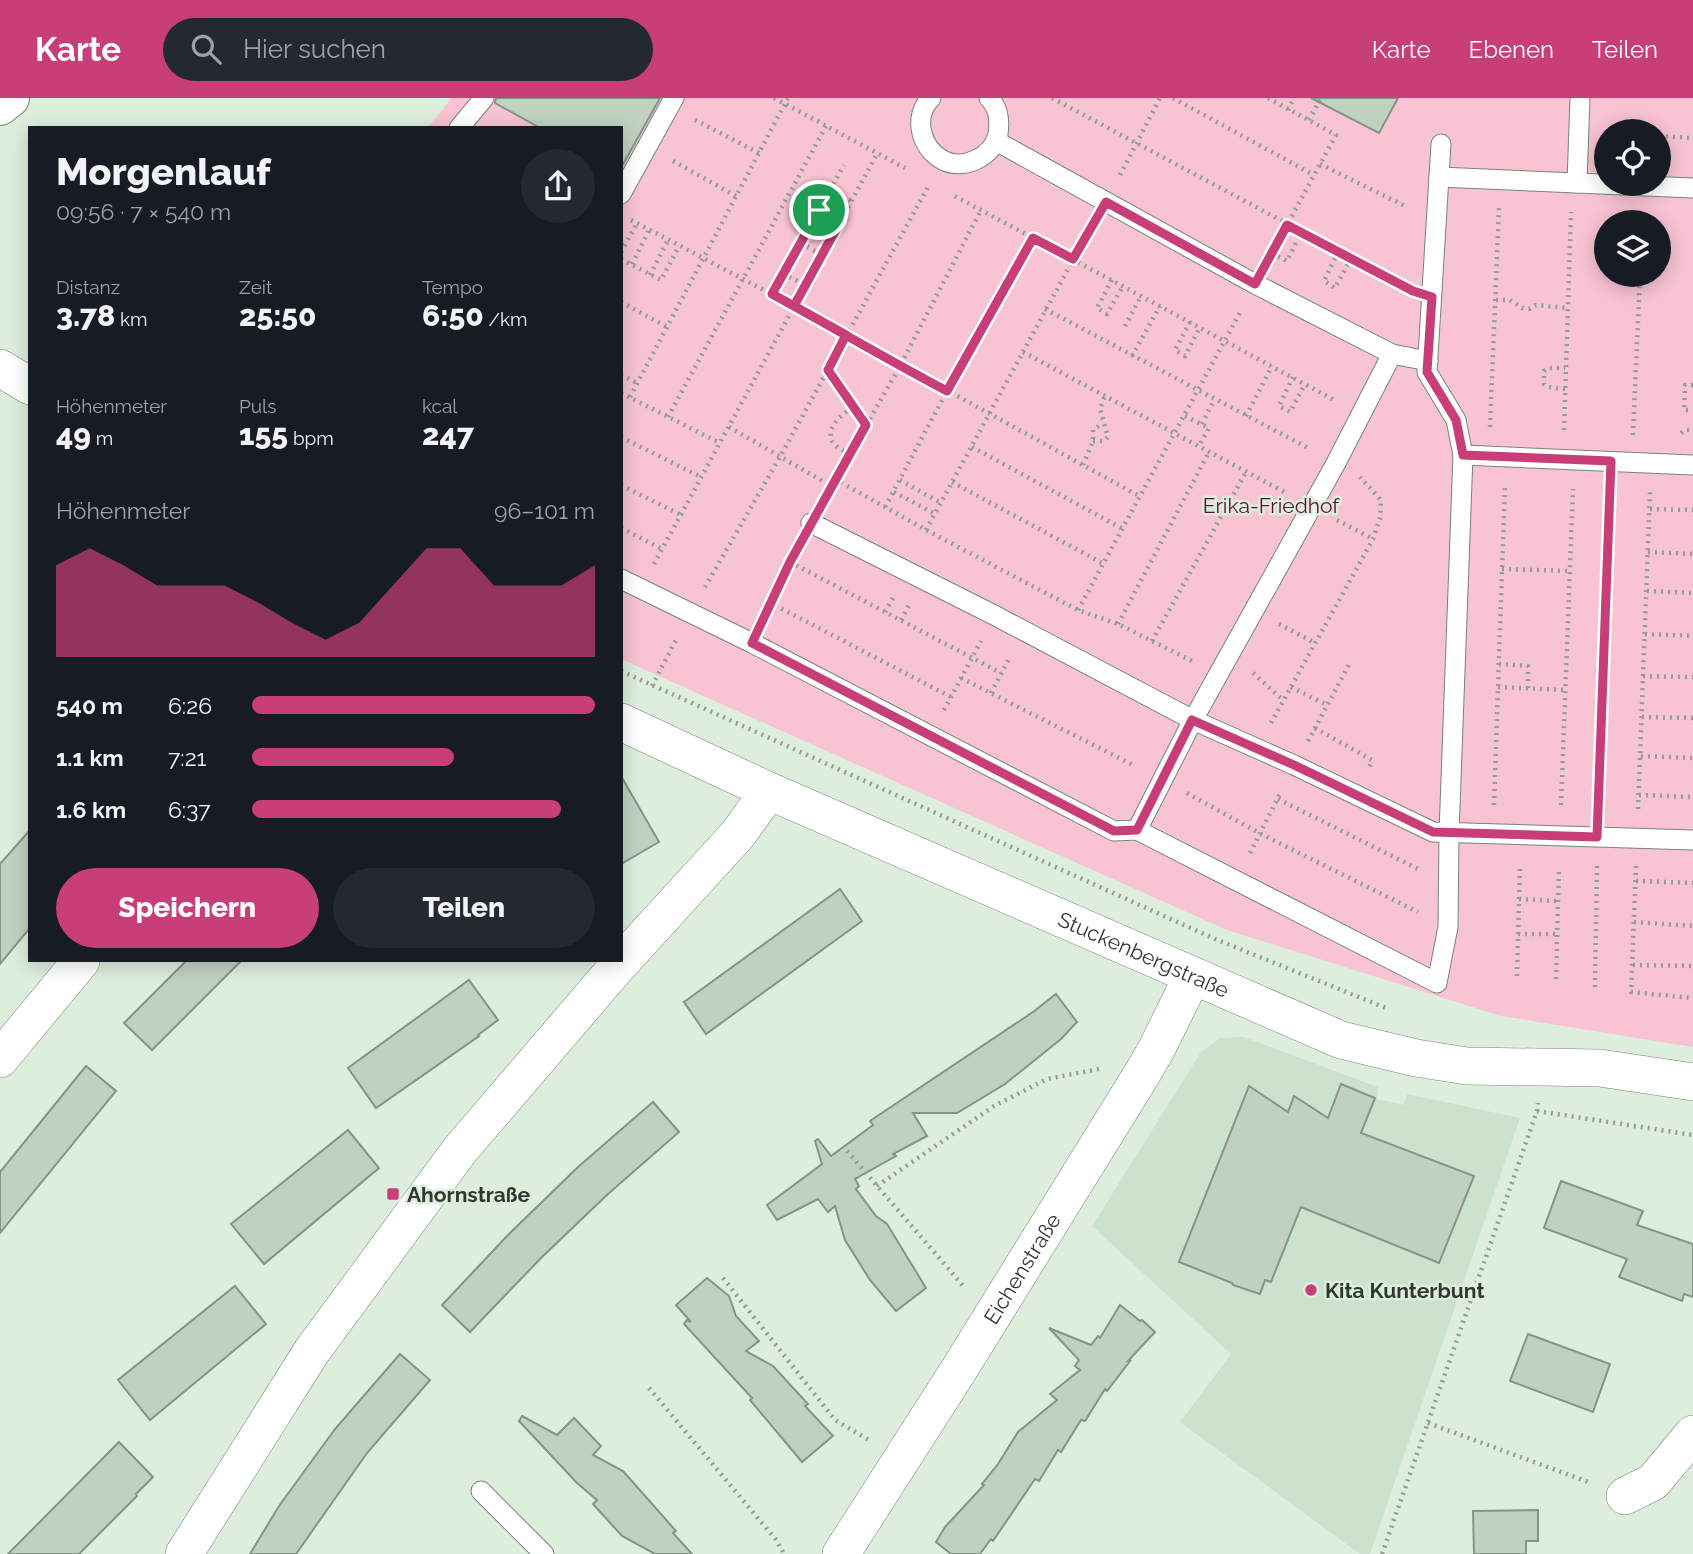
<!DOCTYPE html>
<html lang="de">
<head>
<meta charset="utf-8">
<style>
  body { margin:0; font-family:Raleway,sans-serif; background:#242831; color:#f1f3f6; height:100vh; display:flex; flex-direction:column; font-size:26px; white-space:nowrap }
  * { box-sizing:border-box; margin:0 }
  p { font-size:23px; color:#9ea1a6 }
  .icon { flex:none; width:38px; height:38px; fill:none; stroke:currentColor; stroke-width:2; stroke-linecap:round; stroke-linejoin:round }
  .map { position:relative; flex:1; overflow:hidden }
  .drawer { position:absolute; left:28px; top:28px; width:595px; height:836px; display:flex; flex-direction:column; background:#171b24; border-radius:0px; box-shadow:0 4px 18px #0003 }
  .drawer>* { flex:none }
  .buttons { position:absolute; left:1594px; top:21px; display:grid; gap:14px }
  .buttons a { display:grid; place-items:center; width:77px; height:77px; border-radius:50%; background:#171b24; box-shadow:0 4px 18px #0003; font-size:35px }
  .pin { position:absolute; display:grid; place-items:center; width:60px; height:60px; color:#fff; margin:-30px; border:4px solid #fff; border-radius:50%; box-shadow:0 2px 7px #0007 }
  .round { display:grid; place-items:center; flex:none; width:74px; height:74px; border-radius:37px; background:#242831 }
  .head { display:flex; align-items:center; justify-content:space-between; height:119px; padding:0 28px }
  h1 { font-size:38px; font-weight:800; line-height:52px }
  .metrics { display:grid; grid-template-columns:repeat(3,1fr); gap:10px; height:119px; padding:7px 28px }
  .metrics div { display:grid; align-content:center }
  .metrics b { font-size:30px; font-weight:800 }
  .metrics small { font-size:19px; font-weight:400 }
  .metrics p { font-size:19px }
  .chart { height:196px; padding:14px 28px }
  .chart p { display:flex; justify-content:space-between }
  .chart svg { width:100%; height:126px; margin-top:7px; fill:#c83e79; opacity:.7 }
  .button { display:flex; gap:14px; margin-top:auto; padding:14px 28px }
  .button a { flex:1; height:80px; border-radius:42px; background:#c83e79; color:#fff; font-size:28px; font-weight:800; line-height:80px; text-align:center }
  .button a+a { background:#242831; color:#f1f3f6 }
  ul { padding:0 28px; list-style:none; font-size:23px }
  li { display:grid; grid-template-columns:112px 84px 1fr; align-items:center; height:52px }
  li i { height:18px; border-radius:9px; background:#c83e79 }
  header { display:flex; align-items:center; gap:42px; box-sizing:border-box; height:98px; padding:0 35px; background:#c83e79; color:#fff }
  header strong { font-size:33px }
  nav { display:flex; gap:38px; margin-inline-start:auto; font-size:24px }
  .search { width:490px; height:63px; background:#242831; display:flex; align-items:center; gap:18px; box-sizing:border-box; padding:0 24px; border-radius:38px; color:#9ea1a6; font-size:26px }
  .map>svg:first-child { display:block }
</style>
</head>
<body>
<header>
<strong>Karte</strong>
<div class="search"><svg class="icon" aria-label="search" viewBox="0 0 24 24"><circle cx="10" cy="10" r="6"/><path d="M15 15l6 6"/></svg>Hier suchen</div>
<nav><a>Karte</a><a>Ebenen</a><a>Teilen</a></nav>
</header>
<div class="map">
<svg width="1693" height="1456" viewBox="0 0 1693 1456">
  <rect width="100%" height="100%" fill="#ded"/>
  <path fill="#cce2cc" d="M1244 939 1378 989 1377 1001 1404 1007 1407 996 1520 1020 1370 1456H1360L1180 1324 1231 1256 1092 1128 1201 954 1220 940Z"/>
  <path fill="#f8c3d3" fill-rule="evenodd" d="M452 0H1693V949L1501 918 1227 832 621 561V30H427ZM1606 33H1659V86H1606ZM1606 124H1659V177H1606Z"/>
  <g fill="#c0d1c0" stroke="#849485" stroke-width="2">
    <path d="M496 0H660L621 70V30H540L495 5Z"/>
    <path d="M1311 0H1398L1379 35Z"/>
    <path d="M621 678 659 744 621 766Z"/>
    <path d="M30 732V830L0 866V766Z"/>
    <path d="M840 791 862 823 706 936 684 904Z"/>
    <path d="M186 863H241L152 952 124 925Z"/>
    <path d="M469 882 498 922 478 937 479 938 376 1010 348 970Z"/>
    <path d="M1056 896 1077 924 1061 941 1005 986 957 1015H913L927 1038 893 1056 896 1058 855 1081 859 1088 856 1091 876 1118 887 1126 926 1190 896 1213 870 1182 845 1142 835 1108 828 1114 818 1101 777 1122 767 1107 822 1066 815 1043 818 1041 831 1058 873 1027 870 1023 1033 914Z"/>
    <path d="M86 968 116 993 0 1135V1074Z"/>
    <path d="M1341 986 1375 1000 1361 1035 1474 1078 1439 1165 1301 1109 1271 1184 1265 1182 1260 1196 1233 1187 1232 1185 1179 1164 1249 988 1288 1014 1294 998 1328 1020Z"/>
    <path d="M653 1004 679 1034 608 1096 541 1160 470 1234 442 1207 508 1137 578 1069Z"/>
    <path d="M348 1032 379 1070 264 1166 231 1126Z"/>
    <path d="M1561 1083 1643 1113 1637 1127 1693 1146V1199L1684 1196 1682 1203 1619 1179 1627 1161 1544 1130Z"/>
    <path d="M707 1180 729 1198 736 1218 759 1243 746 1253 773 1268 808 1306 805 1308 833 1338 802 1364 750 1302 752 1300 684 1226 687 1222 691 1224 676 1207Z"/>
    <path d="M235 1188 266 1226 150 1322 118 1282Z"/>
    <path d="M1120 1207 1140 1223 1142 1222 1155 1234 1128 1263H1130L1107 1293 1105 1291 1085 1323 1081 1322 1061 1354 1058 1352 1039 1383 1035 1381 993 1443 991 1441 980 1456H951L936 1444 945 1429 984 1387 982 1386 998 1366 1018 1334 1057 1302 1050 1296 1080 1272 1075 1268 1079 1262 1049 1230 1091 1247 1098 1238 1100 1240Z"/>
    <path d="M1528 1236 1610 1266 1593 1314 1510 1283Z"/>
    <path d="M400 1256 430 1282 367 1355 296 1456H250L279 1408 335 1331Z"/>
    <path d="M522 1318 557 1337 574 1320 601 1348 593 1357 623 1373 676 1433 673 1435 692 1456H655L622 1438 593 1406 597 1402 577 1385 519 1323Z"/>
    <path d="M119 1344 153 1379 136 1396 137 1398 79 1456H8Z"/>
    <path d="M1538 1412V1443H1526V1456H1474L1473 1413Z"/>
  </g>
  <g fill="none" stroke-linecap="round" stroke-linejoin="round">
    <g stroke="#768576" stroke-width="21">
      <g id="service">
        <path d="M931 0C913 18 920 48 941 61 962 74 993 59 998 36 1000 22 999 10 989 0"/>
        <path d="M459 30 484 0"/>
        <path d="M996 43 1255 186 1392 256 1428 263"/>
        <path d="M1441 46 1427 274 1456 322 1463 357 1693 367"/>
        <path d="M1439 79 1693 90"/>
        <path d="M1577 85 1580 0"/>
        <path d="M621 96 674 0"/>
        <path d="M811 425 994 517 1193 622 1294 667 1433 734 1693 742"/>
        <path d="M621 481 752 545 1114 733 1137 732 1437 885 1448 829 1449 735 1463 357"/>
        <path d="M1137 732 1193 622 1336 365 1392 256"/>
        <path d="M481 1393 544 1456"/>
      </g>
    </g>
    <g stroke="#768576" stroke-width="38">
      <g id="minor">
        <path d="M0 270 30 288"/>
        <path id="s1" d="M621 624 769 693 1341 942 1416 960 1467 968 1600 970 1693 984"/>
        <path d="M0 961 81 863"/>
        <path d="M1625 1398 1653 1384 1693 1336"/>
        <path d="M184 1456 312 1253 460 1052 615 871 738 736 769 693"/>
        <path id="s2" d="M841 1456 960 1270 1142 976 1156 952 1192 879"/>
      </g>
    </g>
    <g stroke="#768576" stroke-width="40">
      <path id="tertiary" d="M0 8 10 0"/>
    </g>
    <g stroke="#929e92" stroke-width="4.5" stroke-dasharray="2 5" stroke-linecap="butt">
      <path d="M774 0 905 70"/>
      <path d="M1052 0 1402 187"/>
      <path d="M1173 0 1314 77"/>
      <path d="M1268 0 1336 37 1269 160"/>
      <path d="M1288 12 1294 0"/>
      <path d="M695 22 759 55"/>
      <path d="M1309 22 1321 0"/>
      <path d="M1659 38 1693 40"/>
      <path d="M673 63 736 98"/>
      <path d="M1320 66 1407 109"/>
      <path d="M1120 77 1160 0"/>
      <path d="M830 92 852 103"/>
      <path d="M955 98 1336 303"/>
      <path d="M819 112 840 124"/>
      <path d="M631 122 794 208 1141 399"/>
      <path d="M801 145 822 157"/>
      <path d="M621 154 637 125"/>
      <path d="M1338 154 1324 183 1335 190 1351 160"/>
      <path d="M1272 155 1287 163 1301 135"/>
      <path d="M621 161 661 182 679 148"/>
      <path d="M632 166 649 132"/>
      <path d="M783 176 806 187"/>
      <path d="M650 177 668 142"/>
      <path d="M1112 182 1097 210 1107 216 1123 188"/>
      <path d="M772 196 844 67"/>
      <path d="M1496 202H1510L1522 210 1529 211 1536 207 1567 210"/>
      <path d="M621 204 667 229"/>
      <path d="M1045 211 1310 351"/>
      <path d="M1190 224 1175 252 1185 258 1200 229"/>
      <path d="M1125 228 1141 198"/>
      <path d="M1023 254 1286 395"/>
      <path d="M1132 258 1160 208"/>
      <path d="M828 272 866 327"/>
      <path d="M621 277 637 285"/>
      <path d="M1293 279 1279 308 1290 314 1305 286"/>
      <path d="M1693 287H1685L1684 312H1693"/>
      <path d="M1565 291 1548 289 1544 286V273L1548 270H1565"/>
      <path d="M621 295 720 345"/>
      <path d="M630 299 788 0"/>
      <path d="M1185 318 1209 330 1199 348"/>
      <path d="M1246 318 1272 268"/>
      <path d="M668 319 826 28"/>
      <path d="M1202 326 1214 302"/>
      <path d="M729 329 831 388"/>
      <path d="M1490 329 1499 110"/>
      <path d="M1564 332 1571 114"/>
      <path d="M1681 335 1685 332H1693"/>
      <path d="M1633 337 1640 177"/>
      <path d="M621 339 701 379"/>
      <path d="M1093 343H1104L1108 339 1100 311 1105 298"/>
      <path d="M972 349 1123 431"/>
      <path d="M850 356C844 353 833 348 831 341 828 327 844 314 854 309"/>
      <path d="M1083 367 1093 343V332L1103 325"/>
      <path d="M835 381 926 432 1078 512 1118 526 1192 563"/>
      <path d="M900 382 941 405"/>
      <path d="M952 384 1104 466"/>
      <path d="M621 387 681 417"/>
      <path d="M894 394 935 416"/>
      <path d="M825 400 900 268 981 112"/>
      <path d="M885 409 947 293 1033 140"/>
      <path d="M1650 411 1693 412"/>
      <path d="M1337 422 1373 441"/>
      <path d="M621 430 662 451"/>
      <path d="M926 432 1092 127"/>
      <path d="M1648 454 1693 456"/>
      <path d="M790 464 1001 575"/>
      <path d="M654 466 877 56"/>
      <path d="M1502 471 1569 473"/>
      <path d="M705 489 780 359 929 87"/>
      <path d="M1647 493 1693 495"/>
      <path d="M769 504 951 599"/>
      <path d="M1078 512 1242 211"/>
      <path d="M885 514 893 500"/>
      <path d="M763 518 797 451"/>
      <path d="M901 522 909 507"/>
      <path d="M1118 526 1209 354"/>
      <path d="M1279 526 1315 545"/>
      <path d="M1645 536 1693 538"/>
      <path d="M1152 543 1246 374"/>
      <path d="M1499 566 1528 568V590"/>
      <path d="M621 573 1215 841 1386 910"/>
      <path d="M1253 575 1283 602"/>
      <path d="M1643 578 1693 579"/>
      <path d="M961 580 1135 668"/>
      <path d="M652 588 677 540"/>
      <path d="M1291 589 1327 607"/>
      <path d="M1498 589 1565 592"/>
      <path d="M991 595 1010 559"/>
      <path d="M944 612 981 543"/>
      <path d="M1642 619 1693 620"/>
      <path d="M1271 625 1373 441 1380 420 1381 402 1360 379"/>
      <path d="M1315 630 1372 662 1368 672"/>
      <path d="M1308 643 1351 563"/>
      <path d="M1641 658 1693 660"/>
      <path d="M1187 695 1261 736 1418 814"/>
      <path d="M1639 697 1693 699"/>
      <path d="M1278 701 1418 771"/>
      <path d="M1494 707 1505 387"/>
      <path d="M1561 707 1573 391"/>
      <path d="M1598 709 1610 392"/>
      <path d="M1638 711 1650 394"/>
      <path d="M1250 755 1281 694"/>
      <path d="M1636 768 1631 894 1693 900"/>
      <path d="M1636 783 1693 785"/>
      <path d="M1519 801 1558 803"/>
      <path d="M1634 824 1693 828"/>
      <path d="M1518 836H1557"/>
      <path d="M1633 867 1693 868"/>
      <path d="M1517 878 1520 766"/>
      <path d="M1556 881 1559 769"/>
      <path d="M1595 889 1597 766"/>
      <path d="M1537 1013 1693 1037"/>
      <path d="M847 1053 965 1190"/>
      <path d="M877 1088 994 1008 1047 981 1099 971"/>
      <path d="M723 1180 835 1322 869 1342"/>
      <path d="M649 1290 777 1443 784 1456"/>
      <path d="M1428 1325 1591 1385"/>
      <path d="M1382 1456 1537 1013 1538 1005"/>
    </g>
    <use href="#service" stroke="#fff" stroke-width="19"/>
    <use href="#minor" stroke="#fff" stroke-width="37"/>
    <use href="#tertiary" stroke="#fff" stroke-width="38"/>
  </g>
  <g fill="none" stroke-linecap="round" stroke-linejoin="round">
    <g stroke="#fff" stroke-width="14">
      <path id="route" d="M819 112 840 124 794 208 846 237 828 272 866 327 790 464 752 545 1114 733 1137 732 1192 622 1294 667 1433 734 1597 739 1611 363 1463 357 1456 322 1427 274 1432 199 1413 193 1287 127 1255 186 1106 104 1073 161 1033 140 947 293C888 262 831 228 772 196L819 112"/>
    </g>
    <use href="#route" stroke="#c83e79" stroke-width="9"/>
  </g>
  <g fill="#c83e79" stroke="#ded" stroke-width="2.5">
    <rect x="386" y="1089" width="14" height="14" rx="3.5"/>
    <circle cx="1311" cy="1192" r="7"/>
  </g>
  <g text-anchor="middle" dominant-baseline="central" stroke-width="5" stroke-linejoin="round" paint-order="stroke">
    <g font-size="21" fill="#6a0839" stroke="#ded">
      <text x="1271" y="407">Erika-Friedhof</text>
    </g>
    <g font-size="21" fill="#313832" stroke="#ded">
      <text stroke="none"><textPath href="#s1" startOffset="572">Stuckenbergstraße</textPath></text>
      <text stroke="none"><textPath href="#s2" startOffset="338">Eichenstraße</textPath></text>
    </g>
    <g font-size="21" font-weight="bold" fill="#313832" stroke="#ded" text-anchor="start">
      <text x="407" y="1096">Ahornstraße</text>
      <text x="1325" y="1192">Kita Kunterbunt</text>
    </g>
  </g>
</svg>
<div class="buttons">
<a><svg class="icon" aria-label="locate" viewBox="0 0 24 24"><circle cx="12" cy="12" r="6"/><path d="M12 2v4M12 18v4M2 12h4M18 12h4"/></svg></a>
<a><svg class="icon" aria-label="layers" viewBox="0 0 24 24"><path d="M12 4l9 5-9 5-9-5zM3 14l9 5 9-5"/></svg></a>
</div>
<div class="pin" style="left:819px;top:112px;background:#1e9e55"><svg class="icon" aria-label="arrive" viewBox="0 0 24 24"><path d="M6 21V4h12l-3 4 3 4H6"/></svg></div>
<section class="drawer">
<div class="head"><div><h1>Morgenlauf</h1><p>09:56 · 7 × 540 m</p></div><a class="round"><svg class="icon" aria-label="share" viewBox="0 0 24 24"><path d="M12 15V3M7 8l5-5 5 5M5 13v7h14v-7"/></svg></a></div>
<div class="metrics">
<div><p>Distanz</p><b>3.78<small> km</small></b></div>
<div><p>Zeit</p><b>25:50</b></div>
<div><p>Tempo</p><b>6:50<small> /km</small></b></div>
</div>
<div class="metrics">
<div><p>Höhenmeter</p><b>49<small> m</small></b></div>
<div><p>Puls</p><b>155<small> bpm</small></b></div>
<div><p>kcal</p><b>247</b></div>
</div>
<div class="chart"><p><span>Höhenmeter</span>96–101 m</p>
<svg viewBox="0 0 160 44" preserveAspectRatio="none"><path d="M0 44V12L10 6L20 12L30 19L40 19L50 19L60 25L70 32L80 38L90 32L100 19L110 6L120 6L130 19L140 19L150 19L160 12V44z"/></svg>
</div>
<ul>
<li><b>540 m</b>6:26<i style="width:100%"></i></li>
<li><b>1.1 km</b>7:21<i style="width:59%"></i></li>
<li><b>1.6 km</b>6:37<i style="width:90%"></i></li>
</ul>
<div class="button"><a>Speichern</a><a>Teilen</a></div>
</section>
</div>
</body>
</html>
